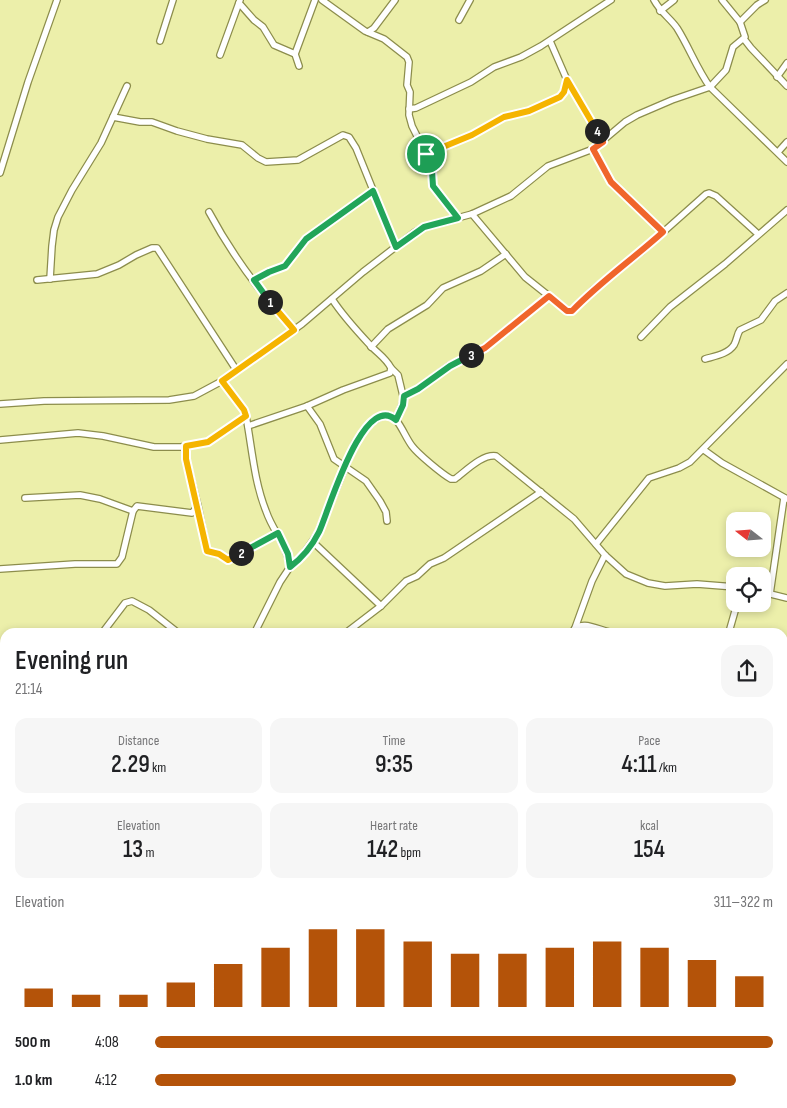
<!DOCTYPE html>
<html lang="en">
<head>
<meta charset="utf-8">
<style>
  body { margin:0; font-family:"Sofia Sans Condensed",sans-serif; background:#f6f6f6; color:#202124; height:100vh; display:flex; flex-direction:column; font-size:19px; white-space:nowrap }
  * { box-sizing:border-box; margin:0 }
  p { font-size:16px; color:#757577 }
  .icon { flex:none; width:28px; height:28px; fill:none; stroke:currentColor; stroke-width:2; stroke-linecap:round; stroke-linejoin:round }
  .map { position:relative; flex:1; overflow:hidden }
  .sheet { position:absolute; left:0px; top:628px; width:788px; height:481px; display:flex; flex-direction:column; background:#fff; border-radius:15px 15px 0 0; box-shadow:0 2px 8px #0003 }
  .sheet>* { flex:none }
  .needle { width:32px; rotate:287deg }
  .fabs { position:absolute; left:726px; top:512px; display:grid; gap:10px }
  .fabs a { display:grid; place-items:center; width:45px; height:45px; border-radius:10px; background:#fff; box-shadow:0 2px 8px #0003; font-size:25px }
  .pin { position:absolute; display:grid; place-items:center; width:42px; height:42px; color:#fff; margin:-21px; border:2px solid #fff; border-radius:50%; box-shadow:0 1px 5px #0007 }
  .km { position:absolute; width:25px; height:25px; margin:-12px; border-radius:50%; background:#222; color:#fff; font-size:14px; line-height:25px; text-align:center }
  .round { display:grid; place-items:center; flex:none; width:52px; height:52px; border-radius:15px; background:#f6f6f6 }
  .head { display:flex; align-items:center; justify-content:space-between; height:85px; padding:0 15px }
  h1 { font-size:28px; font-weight:600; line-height:38px }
  .metrics { display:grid; grid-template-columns:repeat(3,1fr); gap:8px; height:85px; padding:5px 15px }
  .metrics div { display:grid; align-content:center; border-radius:12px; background:#f6f6f6; text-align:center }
  .metrics b { font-size:25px; font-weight:600 }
  .metrics small { font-size:14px; font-weight:400 }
  .metrics p { font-size:14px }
  .chart { height:140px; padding:10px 15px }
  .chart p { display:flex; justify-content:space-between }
  .chart svg { width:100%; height:90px; margin-top:5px; stroke:#b45309; stroke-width:6 }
  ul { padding:0 15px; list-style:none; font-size:16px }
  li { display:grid; grid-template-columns:80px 60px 1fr; align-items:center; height:38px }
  li i { height:12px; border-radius:6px; background:#b45309 }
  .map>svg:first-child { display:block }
</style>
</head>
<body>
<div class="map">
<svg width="787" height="1108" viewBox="0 0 787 1108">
  <rect width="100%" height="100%" fill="#ecefaa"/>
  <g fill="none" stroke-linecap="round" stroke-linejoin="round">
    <g stroke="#8c8d4c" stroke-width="8">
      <g id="minor">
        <path d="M322 0 365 31 384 39 407 57 409 62 407 85 410 92 409 115 412 126 426 154 432 171 433 186 457 218"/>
        <path d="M654 0C661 13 670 18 677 28 689 47 697 69 710 87L787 162"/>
        <path d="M239 3 254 20 263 27 274 45 295 54"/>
        <path d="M660 11 674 0"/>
        <path d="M459 20 470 0"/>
        <path d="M740 22 757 5 765 0"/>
        <path d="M368 32 374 28 395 0"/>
        <path d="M744 39 751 48 787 86"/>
        <path d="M160 41 173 0"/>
        <path d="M550 41 567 80 603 142"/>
        <path d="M220 55 240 0"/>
        <path d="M299 66 295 54 315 0"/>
        <path d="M777 77 787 63"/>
        <path d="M409 109 416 108 471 82 494 67 521 57 541 46 611 0"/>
        <path d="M113 117 140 122H152L177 131 207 139 242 145 258 158 266 162 298 160 343 135 349 137 356 148 396 247"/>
        <path d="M593 149 611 182 663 232"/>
        <path d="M778 152 787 142"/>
        <path d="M426 154 472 135 504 117 529 111 560 97 564 92 567 80"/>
        <path d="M0 173 28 82 57 0"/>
        <path d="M209 212C232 255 262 295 294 330"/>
        <path d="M472 214 525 277 569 312 572 311 593 290 642 251 706 194 709 193 716 196 758 234"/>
        <path d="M50 279 52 246 54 230 58 217 72 190 101 143 127 86"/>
        <path d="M37 280 97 274 119 265 136 255 152 248H157L237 371"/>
        <path d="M255 280 269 272 285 266 306 239 373 191"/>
        <path d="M641 337 670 307 725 264 787 210"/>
        <path d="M371 347 388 329 427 305 443 288 481 271 506 254"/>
        <path d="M705 359C715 356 728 354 734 345 737 340 737 334 740 330L761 320 775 301 787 293"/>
        <path d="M391 368 398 375 404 400 396 420"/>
        <path d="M222 381 244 410 246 416C252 448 254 481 266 511 274 534 286 541 290 567"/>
        <path d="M404 396 418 389 450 365 480 351 549 296"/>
        <path d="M0 404 44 401 169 400 194 396 222 381 302 324 363 272 415 232 424 227 472 214 511 196 548 166 593 149 625 122 637 115 672 100 710 87 726 70 733 47 745 37 740 22 722 0"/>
        <path d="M307 406 320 424 334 459 366 481 380 501 386 512 387 521"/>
        <path d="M248 426 307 406 343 390 390 373 391 368C386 358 377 353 370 345 356 330 343 316 332 299"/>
        <path d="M0 440 78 433 103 436 154 447H181L208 442 246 416"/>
        <path d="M704 450 722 463 787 499"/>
        <path d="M25 498 80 495 100 499 133 511 137 506 192 513 198 506 186 459V446"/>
        <path d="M198 506 207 551 218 554 227 560 231 559 278 533"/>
        <path d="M313 542 381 606"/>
        <path d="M596 544 649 478 679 468 690 462 787 364"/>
        <path d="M0 569 75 564H117L122 557 133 511"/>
        <path d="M762 592 787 598"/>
        <path d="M770 594 784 498"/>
        <path d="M575 628 592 581 605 555"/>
        <path d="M103 632 125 603 132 601 149 610 177 632"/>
        <path d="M255 632 280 582 290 567 300 559 318 533 355 443C362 433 382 404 396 420 402 427 406 438 412 446 418 454 442 474 451 479H455C466 471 482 454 496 456L574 519 605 555 626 574 648 583 665 586 697 584 735 587"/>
        <path d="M347 632 381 606 406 581 417 576 430 564 444 558 541 492"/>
        <path d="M572 632C580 619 597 629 609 632"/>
        <path d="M729 632 737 604"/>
        <path d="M0 648 5 658"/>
        <path d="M787 658 784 683 787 699"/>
        <path d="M0 719 5 715"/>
        <path d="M782 784 787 774"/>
        <path d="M0 794 5 791"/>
        <path d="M782 824 787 826"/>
        <path d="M782 895 787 898"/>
        <path d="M0 898 5 895"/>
        <path d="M782 966 787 969"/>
        <path d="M0 985 5 983"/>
        <path d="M782 1036 787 1038"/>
        <path d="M0 1072 5 1066"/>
        <path d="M416 1104 422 1108"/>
        <path d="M155 1108 156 1104"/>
        <path d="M221 1108 222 1104"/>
        <path d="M287 1108V1104"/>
        <path d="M456 1108 459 1104"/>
        <path d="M690 1108 692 1104"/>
      </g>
    </g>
    <use href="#minor" stroke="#fff" stroke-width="5.5"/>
  </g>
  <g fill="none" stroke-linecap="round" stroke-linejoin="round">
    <g stroke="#fff" stroke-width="10">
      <path id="split-1" d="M270 302 254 280 269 272 285 266 306 239 373 191 396 247 424 227 458 218 433 186 432 171 426 154"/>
    </g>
    <g stroke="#fff" stroke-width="10">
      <path id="split-2" d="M241 553 228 560 219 554 207 551 186 459V446L208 442 246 416 244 410 222 381 294 330 270 302"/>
    </g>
    <g stroke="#fff" stroke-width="10">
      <path id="split-3" d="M241 553 278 533 288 554 290 567C302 558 312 546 319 532 328 513 363 390 396 420L403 405 404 396 418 389 450 366 471 355"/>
    </g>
    <g stroke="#fff" stroke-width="10">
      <path id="split-4" d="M471 355 485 348 549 296 567 311H572C600 282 633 259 663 232L611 182 593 149 603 142 597 131"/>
    </g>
    <g stroke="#fff" stroke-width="10">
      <path id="split-5" d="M426 154 472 135 504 117 529 111 560 97 564 92 567 80 597 131"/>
    </g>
    <use href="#split-1" stroke="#22a559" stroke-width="6"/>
    <use href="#split-2" stroke="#f5b400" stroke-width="6"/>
    <use href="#split-3" stroke="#22a559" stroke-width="6"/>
    <use href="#split-4" stroke="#f0652b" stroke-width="6"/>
    <use href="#split-5" stroke="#f5b400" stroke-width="6"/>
  </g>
</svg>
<div class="fabs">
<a><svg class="needle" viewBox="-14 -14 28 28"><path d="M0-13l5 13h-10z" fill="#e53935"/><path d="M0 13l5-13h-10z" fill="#757577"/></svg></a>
<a><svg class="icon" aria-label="locate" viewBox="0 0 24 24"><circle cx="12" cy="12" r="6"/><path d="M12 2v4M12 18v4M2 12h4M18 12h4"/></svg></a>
</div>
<div class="pin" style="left:426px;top:154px;background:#1e9e55"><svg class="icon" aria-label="arrive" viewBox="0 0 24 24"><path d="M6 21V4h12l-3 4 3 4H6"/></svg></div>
<b class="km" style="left:270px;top:302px">1</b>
<b class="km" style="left:241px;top:553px">2</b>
<b class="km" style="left:471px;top:355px">3</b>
<b class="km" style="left:597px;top:131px">4</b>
<section class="sheet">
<div class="head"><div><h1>Evening run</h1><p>21:14</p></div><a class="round"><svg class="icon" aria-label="share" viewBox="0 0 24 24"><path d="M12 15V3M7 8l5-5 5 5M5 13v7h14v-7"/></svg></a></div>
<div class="metrics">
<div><p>Distance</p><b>2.29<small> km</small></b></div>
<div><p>Time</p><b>9:35</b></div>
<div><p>Pace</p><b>4:11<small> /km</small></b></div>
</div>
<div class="metrics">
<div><p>Elevation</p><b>13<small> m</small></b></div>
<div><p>Heart rate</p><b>142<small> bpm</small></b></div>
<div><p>kcal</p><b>154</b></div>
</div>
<div class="chart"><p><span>Elevation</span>311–322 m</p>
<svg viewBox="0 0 160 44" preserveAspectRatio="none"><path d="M5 44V35M15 44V38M25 44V38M35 44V32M45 44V23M55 44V15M65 44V6M75 44V6M85 44V12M95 44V18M105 44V18M115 44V15M125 44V12M135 44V15M145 44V21M155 44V29"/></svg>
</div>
<ul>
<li><b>500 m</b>4:08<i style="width:100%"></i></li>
<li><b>1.0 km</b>4:12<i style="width:94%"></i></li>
</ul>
</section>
</div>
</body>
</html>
